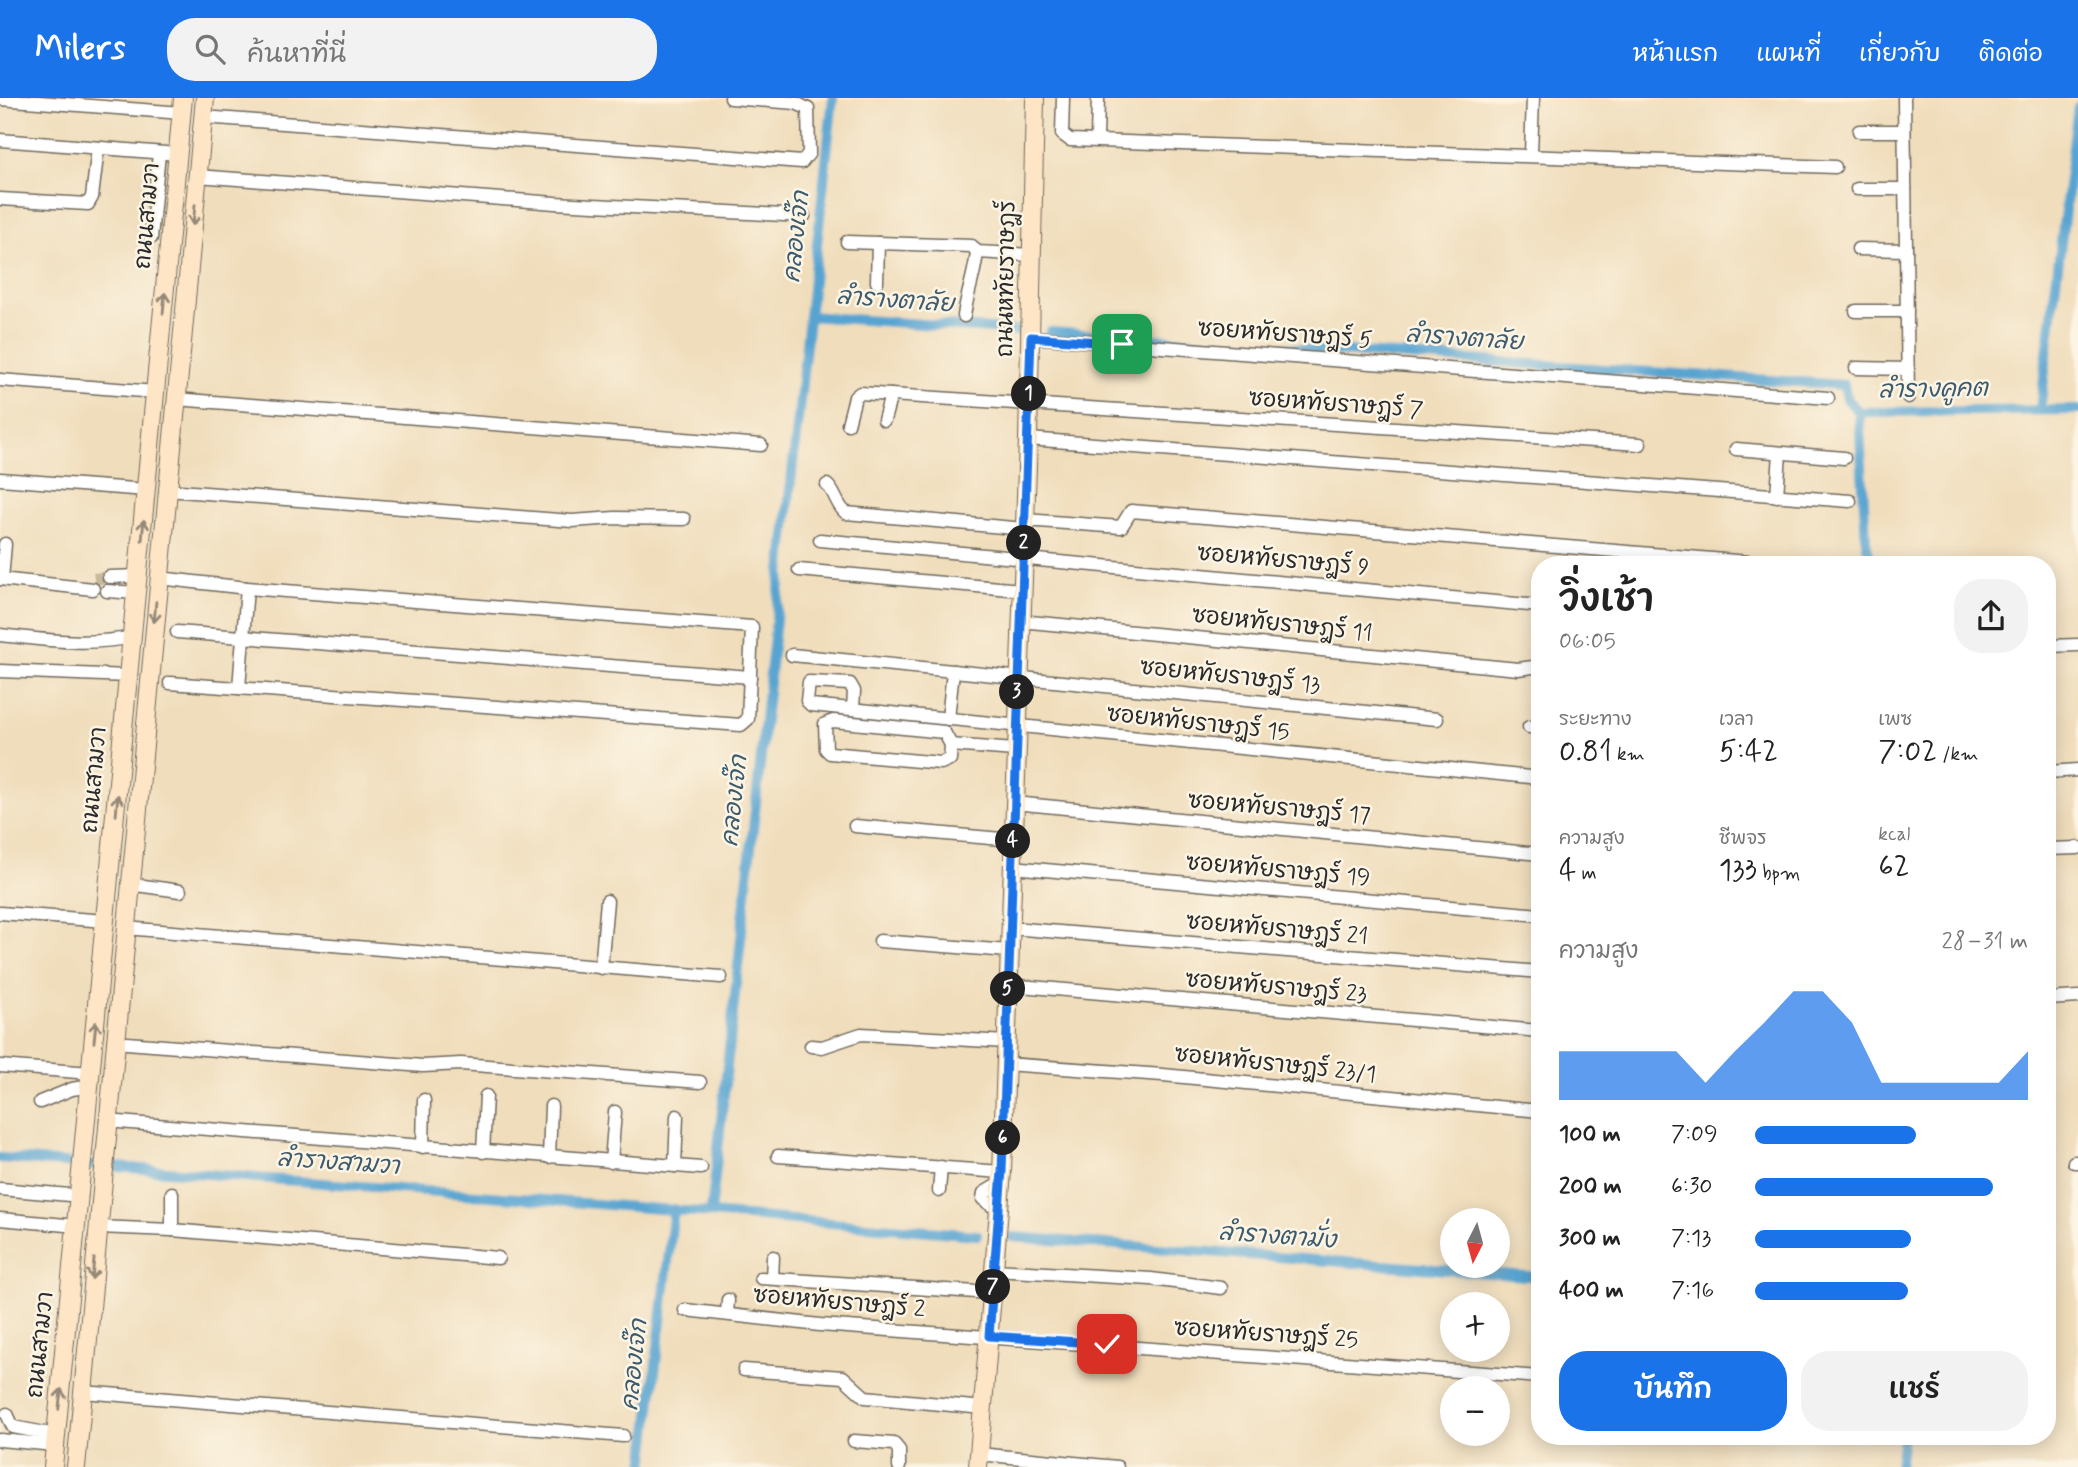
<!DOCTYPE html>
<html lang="th">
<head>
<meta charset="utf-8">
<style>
  body { margin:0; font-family:Mynerve,"Playpen Sans Thai",sans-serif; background:#f2f2f2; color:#222; height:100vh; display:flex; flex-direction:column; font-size:26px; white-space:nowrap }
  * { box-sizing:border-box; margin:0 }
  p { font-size:23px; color:#767676 }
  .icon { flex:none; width:38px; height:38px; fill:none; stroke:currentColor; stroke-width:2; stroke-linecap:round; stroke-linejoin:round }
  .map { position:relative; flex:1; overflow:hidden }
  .sheet { position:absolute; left:1531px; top:458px; width:525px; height:889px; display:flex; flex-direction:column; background:#fff; border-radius:28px; box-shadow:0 4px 18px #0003 }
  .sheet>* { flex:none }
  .needle { width:46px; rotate:186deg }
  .tools { position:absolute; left:1440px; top:1110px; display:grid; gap:14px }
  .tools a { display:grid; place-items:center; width:70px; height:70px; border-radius:50%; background:#fff; box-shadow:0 4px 18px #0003; font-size:35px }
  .pin { position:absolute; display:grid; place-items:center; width:60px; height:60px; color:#fff; margin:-30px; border-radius:14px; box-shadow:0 4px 10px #0006 }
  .km { position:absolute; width:35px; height:35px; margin:-18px; border-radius:50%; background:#222; color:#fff; font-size:19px; line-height:35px; text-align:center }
  .round { display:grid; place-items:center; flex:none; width:74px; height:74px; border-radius:28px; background:#f2f2f2 }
  .summary { display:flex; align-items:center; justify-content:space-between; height:119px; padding:0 28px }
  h1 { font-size:38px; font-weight:600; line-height:52px }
  .figures { display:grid; grid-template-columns:repeat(3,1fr); gap:10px; height:119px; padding:7px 28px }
  .figures div { display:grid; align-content:center }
  .figures b { font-size:30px; font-weight:600 }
  .figures small { font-size:19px; font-weight:400 }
  .figures p { font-size:19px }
  .chart { height:196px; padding:14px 28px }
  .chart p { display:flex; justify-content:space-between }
  .chart svg { width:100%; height:126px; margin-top:7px; fill:#1a73e8; opacity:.7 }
  .action { display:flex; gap:14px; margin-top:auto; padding:14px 28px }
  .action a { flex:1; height:80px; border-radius:28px; background:#1a73e8; color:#fff; font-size:28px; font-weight:600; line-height:80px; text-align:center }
  .action a+a { background:#f2f2f2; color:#222 }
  ul { padding:0 28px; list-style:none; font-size:23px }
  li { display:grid; grid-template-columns:112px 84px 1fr; align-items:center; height:52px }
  li i { height:18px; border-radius:9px; background:#1a73e8 }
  header { display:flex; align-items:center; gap:42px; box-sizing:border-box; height:98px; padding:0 35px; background:#1a73e8; color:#fff }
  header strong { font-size:33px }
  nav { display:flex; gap:38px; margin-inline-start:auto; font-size:24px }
  .search { width:490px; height:63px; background:#f2f2f2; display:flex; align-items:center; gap:18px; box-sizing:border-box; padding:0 24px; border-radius:28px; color:#767676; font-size:26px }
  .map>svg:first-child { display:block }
</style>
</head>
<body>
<header>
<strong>Milers</strong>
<div class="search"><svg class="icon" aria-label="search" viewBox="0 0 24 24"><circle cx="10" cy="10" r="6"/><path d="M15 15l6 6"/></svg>ค้นหาที่นี่</div>
<nav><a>หน้าแรก</a><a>แผนที่</a><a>เกี่ยวกับ</a><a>ติดต่อ</a></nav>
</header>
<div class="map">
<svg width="2078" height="1369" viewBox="0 0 2078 1369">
  <rect width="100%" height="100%" fill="#fcf5e5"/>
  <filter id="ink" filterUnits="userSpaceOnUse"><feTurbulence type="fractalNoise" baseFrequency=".0143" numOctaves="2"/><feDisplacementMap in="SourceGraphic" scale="14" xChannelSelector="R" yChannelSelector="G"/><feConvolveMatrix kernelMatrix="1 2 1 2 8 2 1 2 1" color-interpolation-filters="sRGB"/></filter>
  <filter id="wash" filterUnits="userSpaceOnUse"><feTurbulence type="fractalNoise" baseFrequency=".00686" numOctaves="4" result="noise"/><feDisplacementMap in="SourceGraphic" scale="28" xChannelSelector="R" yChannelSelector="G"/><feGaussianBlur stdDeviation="1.57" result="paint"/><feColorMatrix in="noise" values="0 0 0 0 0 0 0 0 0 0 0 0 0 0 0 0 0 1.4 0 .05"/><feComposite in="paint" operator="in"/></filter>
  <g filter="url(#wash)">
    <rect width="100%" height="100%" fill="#f0ddbb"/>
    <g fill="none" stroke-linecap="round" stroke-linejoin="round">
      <g stroke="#58a4d1" stroke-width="10">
        <path d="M809 218 1019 233"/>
        <path d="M1050 234 1844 287 1847 301 1859 314"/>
        <path d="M2040 312 2078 9"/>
        <path d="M1872 467 1866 444 1859 314 2078 312"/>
        <path d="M0 1060 711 1115 833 0"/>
        <path d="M711 1115 977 1137"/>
        <path d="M1012 1139 1540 1179"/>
        <path d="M644 1369 674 1111"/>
        <path d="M1899 1369 1903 1339"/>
      </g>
    </g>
  </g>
  <g filter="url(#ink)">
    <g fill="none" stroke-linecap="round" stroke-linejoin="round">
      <path stroke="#c9b99e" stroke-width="12" stroke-dasharray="12 6" stroke-linecap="butt" d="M94 481 109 479"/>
      <g stroke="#70695d" stroke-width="15">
        <g id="street">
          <path d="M1063 0 1062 36 1070 42 1835 69"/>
          <path d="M1904 0 1908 299"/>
          <path d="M0 1 182 15"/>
          <path d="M203 19 802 64 809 55 808 11 796 5 731 0"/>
          <path d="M1859 33H1904"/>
          <path d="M0 42 178 56"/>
          <path d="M1097 42 1098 0"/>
          <path d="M1531 56 1533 0"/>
          <path d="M197 78 555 105 804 118"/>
          <path d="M1857 91H1905"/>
          <path d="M0 101 88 106 92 99 98 50"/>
          <path d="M151 140 159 55"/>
          <path d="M847 144 972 148 977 154 1033 157"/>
          <path d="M1858 151 1906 152"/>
          <path d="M877 184 878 145"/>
          <path d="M1856 213H1907"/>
          <path d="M964 218C967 195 975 176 977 154"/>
          <path d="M1031 239 1828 300"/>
          <path d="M1856 270 1908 271"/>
          <path d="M0 282 156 294"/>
          <path d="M176 301 761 347"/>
          <path d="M884 322 891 297"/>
          <path d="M848 326 855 299 860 295 1640 346"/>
          <path d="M1028 341 1850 403"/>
          <path d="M1736 351 1844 360"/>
          <path d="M0 381 147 392"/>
          <path d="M827 387C836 395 836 407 846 415L1025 431"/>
          <path d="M167 392 572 423 615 420 684 421"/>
          <path d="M1777 398 1780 355"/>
          <path d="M1025 422 1121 429 1131 413 1785 467"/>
          <path d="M820 442 1540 508"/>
          <path d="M799 472 1021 492"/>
          <path d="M109 479 139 478"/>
          <path d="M159 480 247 490 752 529 748 621 741 627 170 585"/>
          <path d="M0 481 93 491"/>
          <path d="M2 481 5 446"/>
          <path d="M107 493 137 495"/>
          <path d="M1020 523 1518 571 1540 568"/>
          <path d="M177 534 750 579"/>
          <path d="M0 537C45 542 88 548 133 539"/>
          <path d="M2048 548 2078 547"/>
          <path d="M792 557 1437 621"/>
          <path d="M0 573 129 578"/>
          <path d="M239 590 247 490"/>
          <path d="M853 611 854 593 850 586 809 584 807 603 811 607 1540 680"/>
          <path d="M948 621 953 573"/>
          <path d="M833 623 944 634 951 647 950 661 941 665 830 655 826 651 825 626Z"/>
          <path d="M1529 629 1540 630"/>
          <path d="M951 647 1015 652"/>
          <path d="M2048 674 2078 672"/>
          <path d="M1014 705 1540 756"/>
          <path d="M855 728 1013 742"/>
          <path d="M2048 751 2078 750"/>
          <path d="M1012 769 1540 817"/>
          <path d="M129 786 180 793"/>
          <path d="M0 815 106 823"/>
          <path d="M125 830 721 879"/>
          <path d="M1011 830 1540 874"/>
          <path d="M880 843 1009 853"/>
          <path d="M601 870 607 803"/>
          <path d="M1008 887 1540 933"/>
          <path d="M2048 901 2078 899"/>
          <path d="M114 944 423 968 461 966 700 984"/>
          <path d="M811 948 822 949 861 936 1007 944"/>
          <path d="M1006 966 1163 977 1540 1013"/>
          <path d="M0 968 91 975"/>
          <path d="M40 1004 72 991 90 988"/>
          <path d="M106 1023 701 1070"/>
          <path d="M423 1049 424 1002"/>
          <path d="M483 1054 486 998"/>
          <path d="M778 1058 1002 1074"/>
          <path d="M549 1059 551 1008"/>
          <path d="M611 1064 615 1014"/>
          <path d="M2074 1064H2078"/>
          <path d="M675 1068 677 1018"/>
          <path d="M0 1091 81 1098"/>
          <path d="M939 1093 941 1069"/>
          <path d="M999 1113 983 1101 984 1095 1001 1085"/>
          <path d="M0 1121 77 1128"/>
          <path d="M97 1129 172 1132V1095"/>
          <path d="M172 1132 498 1160"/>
          <path d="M994 1172 1151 1181 1221 1190"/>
          <path d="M761 1180 992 1195"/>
          <path d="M772 1180 773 1159"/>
          <path d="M685 1212 820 1227 1540 1279"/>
          <path d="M727 1216 728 1202"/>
          <path d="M744 1272 843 1279 865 1299 984 1310"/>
          <path d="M83 1294 623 1338"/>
          <path d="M7 1316 13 1329 56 1337"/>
          <path d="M0 1342 55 1347"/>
          <path d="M854 1343 894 1346 899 1352V1369"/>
          <path d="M979 1356 1117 1369"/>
        </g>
      </g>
      <g stroke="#70695d" stroke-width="20">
        <g id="secondary">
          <path d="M53 1369 183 0"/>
          <path d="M76 1369 205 0"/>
          <path d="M978 1369 1002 1074 1028 341 1035 0"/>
        </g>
      </g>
      <use href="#street" stroke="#fff" stroke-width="12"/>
      <use href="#secondary" stroke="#fde5c5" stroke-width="18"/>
    </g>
    <defs><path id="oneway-shaft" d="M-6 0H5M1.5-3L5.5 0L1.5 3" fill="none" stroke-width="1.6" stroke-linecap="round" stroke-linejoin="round" transform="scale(1.75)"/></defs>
    <g stroke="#948878">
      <use href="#oneway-shaft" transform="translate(194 117) rotate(96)"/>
      <use href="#oneway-shaft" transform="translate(164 205) rotate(-85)"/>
      <use href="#oneway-shaft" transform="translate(143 432) rotate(-85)"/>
      <use href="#oneway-shaft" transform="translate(155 514) rotate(95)"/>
      <use href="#oneway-shaft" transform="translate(117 707) rotate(-85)"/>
      <use href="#oneway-shaft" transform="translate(95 934) rotate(-84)"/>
      <use href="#oneway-shaft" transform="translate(93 1171) rotate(96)"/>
      <use href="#oneway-shaft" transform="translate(60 1301) rotate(-83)"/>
    </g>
  </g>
  <g fill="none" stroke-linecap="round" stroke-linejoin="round" filter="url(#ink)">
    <g stroke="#fff" stroke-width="14">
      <path id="route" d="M1107 1246 989 1238 1002 1073 1031 239 1122 246"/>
    </g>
    <use href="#route" stroke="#1a73e8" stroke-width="9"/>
  </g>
  <g text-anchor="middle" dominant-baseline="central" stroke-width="5" stroke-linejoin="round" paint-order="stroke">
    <g font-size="23" fill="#2b2b2b" stroke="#fcf5e5">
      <text transform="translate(148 118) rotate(-85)">ถนนสามวา</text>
      <text transform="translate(1007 181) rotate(-89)">ถนนหทัยราษฎร์</text>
      <text transform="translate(1285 237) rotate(4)">ซอยหทัยราษฎร์ 5</text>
      <text transform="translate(1336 307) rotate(4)">ซอยหทัยราษฎร์ 7</text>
      <text transform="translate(1283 463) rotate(5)">ซอยหทัยราษฎร์ 9</text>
      <text transform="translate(1282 527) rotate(6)">ซอยหทัยราษฎร์ 11</text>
      <text transform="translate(1230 579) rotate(6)">ซอยหทัยราษฎร์ 13</text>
      <text transform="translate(1198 626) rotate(6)">ซอยหทัยราษฎร์ 15</text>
      <text transform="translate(95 682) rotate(-85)">ถนนสามวา</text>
      <text transform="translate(1279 711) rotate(5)">ซอยหทัยราษฎร์ 17</text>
      <text transform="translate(1278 773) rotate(5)">ซอยหทัยราษฎร์ 19</text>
      <text transform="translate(1277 832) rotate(5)">ซอยหทัยราษฎร์ 21</text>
      <text transform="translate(1276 890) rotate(5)">ซอยหทัยราษฎร์ 23</text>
      <text transform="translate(1275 967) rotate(6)">ซอยหทัยราษฎร์ 23/1</text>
      <text transform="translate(839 1205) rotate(5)">ซอยหทัยราษฎร์ 2</text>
      <text transform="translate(1266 1237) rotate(4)">ซอยหทัยราษฎร์ 25</text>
      <text transform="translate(41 1247) rotate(-84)">ถนนสามวา</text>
    </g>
    <g font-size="24" font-style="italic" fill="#3d5b6d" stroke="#fcf5e5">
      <text transform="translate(797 139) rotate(-84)">คลองเจ๊ก</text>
      <text transform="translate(895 203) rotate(4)">ลำรางตาลัย</text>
      <text transform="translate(1464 241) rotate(4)">ลำรางตาลัย</text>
      <text transform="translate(1933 292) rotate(-1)">ลำรางคูคต</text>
      <text transform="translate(735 703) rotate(-84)">คลองเจ๊ก</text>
      <text transform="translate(338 1065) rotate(4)">ลำรางสามวา</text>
      <text transform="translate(1277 1139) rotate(4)">ลำรางตามั่ง</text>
      <text transform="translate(635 1267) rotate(-84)">คลองเจ๊ก</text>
    </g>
  </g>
</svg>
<div class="tools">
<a><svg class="needle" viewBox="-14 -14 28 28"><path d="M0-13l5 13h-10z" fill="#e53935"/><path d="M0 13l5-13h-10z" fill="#767676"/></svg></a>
<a>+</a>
<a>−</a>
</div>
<div class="pin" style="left:1122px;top:246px;background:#1e9e55"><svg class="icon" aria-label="arrive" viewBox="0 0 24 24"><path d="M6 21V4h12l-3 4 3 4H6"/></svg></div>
<div class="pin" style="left:1107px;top:1246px;background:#d93025"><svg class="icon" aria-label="check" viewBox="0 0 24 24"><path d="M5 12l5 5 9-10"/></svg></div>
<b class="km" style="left:1029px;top:296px">1</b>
<b class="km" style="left:1024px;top:445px">2</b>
<b class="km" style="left:1017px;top:594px">3</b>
<b class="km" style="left:1013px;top:743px">4</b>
<b class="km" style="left:1008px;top:891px">5</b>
<b class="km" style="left:1003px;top:1040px">6</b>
<b class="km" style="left:993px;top:1189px">7</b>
<section class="sheet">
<div class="summary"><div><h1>วิ่งเช้า</h1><p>06:05</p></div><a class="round"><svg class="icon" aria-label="share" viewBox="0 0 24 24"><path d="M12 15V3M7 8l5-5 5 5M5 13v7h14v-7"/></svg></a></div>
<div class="figures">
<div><p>ระยะทาง</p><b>0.81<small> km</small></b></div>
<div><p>เวลา</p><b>5:42</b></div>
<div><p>เพซ</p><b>7:02<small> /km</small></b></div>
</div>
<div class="figures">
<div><p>ความสูง</p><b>4<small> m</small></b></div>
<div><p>ชีพจร</p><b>133<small> bpm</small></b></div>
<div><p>kcal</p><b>62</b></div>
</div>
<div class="chart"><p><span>ความสูง</span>28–31 m</p>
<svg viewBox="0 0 160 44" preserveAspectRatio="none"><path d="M0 44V27L10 27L20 27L30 27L40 27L50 38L60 27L70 17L80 6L90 6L100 17L110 38L120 38L130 38L140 38L150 38L160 27V44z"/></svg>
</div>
<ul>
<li><b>100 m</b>7:09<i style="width:59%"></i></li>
<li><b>200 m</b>6:30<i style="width:87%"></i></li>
<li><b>300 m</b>7:13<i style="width:57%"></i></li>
<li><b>400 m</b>7:16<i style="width:56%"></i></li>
</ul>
<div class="action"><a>บันทึก</a><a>แชร์</a></div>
</section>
</div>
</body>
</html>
